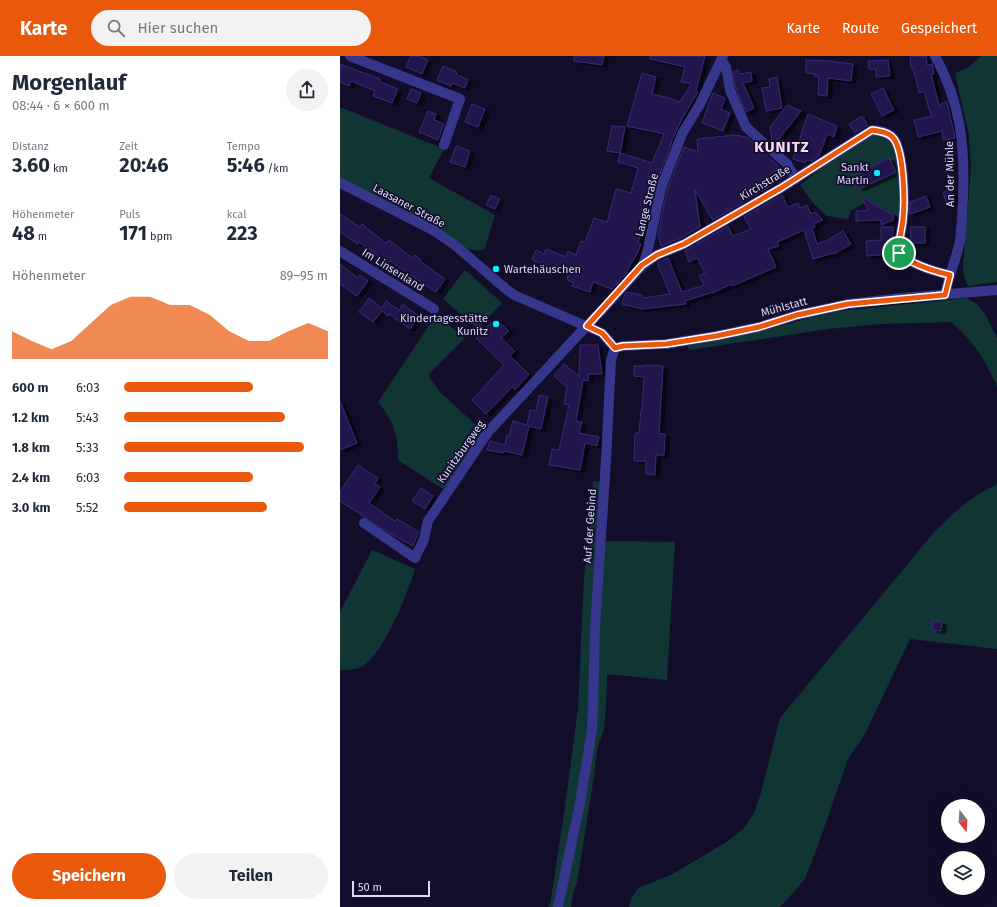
<!DOCTYPE html>
<html lang="de">
<head>
<meta charset="utf-8">
<style>
  body { margin:0; font-family:"Fira Sans",sans-serif; background:#f2f2f3; color:#1f2937; height:100vh; display:flex; flex-direction:column; font-size:15px; white-space:nowrap }
  * { box-sizing:border-box; margin:0 }
  p { font-size:13px; color:#747a83 }
  .icon { flex:none; width:22px; height:22px; fill:none; stroke:currentColor; stroke-width:2; stroke-linecap:round; stroke-linejoin:round }
  .map { position:relative; flex:1; overflow:hidden }
  .details { display:flex; flex-direction:column; background:#fff; width:340px }
  .details>* { flex:none }
  .needle { width:26px; rotate:163deg }
  .fabs { position:absolute; left:601px; top:743px; display:grid; gap:8px }
  .fabs a { display:grid; place-items:center; width:44px; height:44px; border-radius:50%; background:#fff; box-shadow:0 4px 16px #0002; font-size:20px }
  .scale { position:absolute; left:12px; bottom:10px; width:78px; box-sizing:border-box; padding-left:4px; border:2px solid #dbd8ff; border-top:0; font-size:11px; line-height:14px; white-space:nowrap; color:#dbd8ff; -webkit-text-stroke:3px #120e2a; paint-order:stroke }
  .pin { position:absolute; display:grid; place-items:center; width:34px; height:34px; color:#fff; margin:-17px; border:2px solid #fff; border-radius:50%; box-shadow:0 1px 4px #0007 }
  .round { display:grid; place-items:center; flex:none; width:42px; height:42px; border-radius:21px; background:#f2f2f3 }
  .overview { display:flex; align-items:center; justify-content:space-between; height:68px; padding:0 12px }
  h1 { font-size:22px; font-weight:700; line-height:30px }
  .stats { display:grid; grid-template-columns:repeat(3,1fr); gap:6px; height:68px; padding:4px 12px }
  .stats div { display:grid; align-content:center }
  .stats b { font-size:20px; font-weight:700 }
  .stats small { font-size:11px; font-weight:400 }
  .stats p { font-size:11px }
  .chart { height:112px; padding:8px 12px }
  .chart p { display:flex; justify-content:space-between }
  .chart svg { width:100%; height:72px; margin-top:4px; fill:#ea580c; opacity:.7 }
  .action { display:flex; gap:8px; margin-top:auto; padding:8px 12px }
  .action a { flex:1; height:46px; border-radius:24px; background:#ea580c; color:#fff; font-size:16px; font-weight:700; line-height:46px; text-align:center }
  .action a+a { background:#f2f2f3; color:#1f2937 }
  ul { padding:0 12px; list-style:none; font-size:13px }
  li { display:grid; grid-template-columns:64px 48px 1fr; align-items:center; height:30px }
  li i { height:10px; border-radius:5px; background:#ea580c }
  header { display:flex; align-items:center; gap:24px; box-sizing:border-box; height:56px; padding:0 20px; background:#ea580c; color:#fff }
  header strong { font-size:19px }
  nav { display:flex; gap:22px; margin-inline-start:auto; font-size:14px }
  .search { width:280px; height:36px; background:#f2f2f3; display:flex; align-items:center; gap:10px; box-sizing:border-box; padding:0 14px; border-radius:22px; color:#747a83; font-size:15px }
  main { display:flex; flex:1; min-height:0 }
  .map>svg:first-child { display:block }
</style>
</head>
<body>
<header>
<strong>Karte</strong>
<div class="search"><svg class="icon" aria-label="search" viewBox="0 0 24 24"><circle cx="10" cy="10" r="6"/><path d="M15 15l6 6"/></svg>Hier suchen</div>
<nav><a>Karte</a><a>Route</a><a>Gespeichert</a></nav>
</header>
<main>
<section class="details">
<div class="overview"><div><h1>Morgenlauf</h1><p>08:44 · 6 × 600 m</p></div><a class="round"><svg class="icon" aria-label="share" viewBox="0 0 24 24"><path d="M12 15V3M7 8l5-5 5 5M5 13v7h14v-7"/></svg></a></div>
<div class="stats">
<div><p>Distanz</p><b>3.60<small> km</small></b></div>
<div><p>Zeit</p><b>20:46</b></div>
<div><p>Tempo</p><b>5:46<small> /km</small></b></div>
</div>
<div class="stats">
<div><p>Höhenmeter</p><b>48<small> m</small></b></div>
<div><p>Puls</p><b>171<small> bpm</small></b></div>
<div><p>kcal</p><b>223</b></div>
</div>
<div class="chart"><p><span>Höhenmeter</span>89–95 m</p>
<svg viewBox="0 0 160 44" preserveAspectRatio="none"><path d="M0 44V27L10 33L20 38L30 33L40 22L50 11L60 6L70 6L80 11L90 11L100 17L110 27L120 33L130 33L140 27L150 22L160 27V44z"/></svg>
</div>
<ul>
<li><b>600 m</b>6:03<i style="width:63%"></i></li>
<li><b>1.2 km</b>5:43<i style="width:79%"></i></li>
<li><b>1.8 km</b>5:33<i style="width:88%"></i></li>
<li><b>2.4 km</b>6:03<i style="width:63%"></i></li>
<li><b>3.0 km</b>5:52<i style="width:70%"></i></li>
</ul>
<div class="action"><a>Speichern</a><a>Teilen</a></div>
</section>
<div class="map">
<svg width="657" height="851" viewBox="0 0 657 851">
  <defs>
    <filter id="shadow"><feDropShadow dx="4.5" dy="2.5" stdDeviation="0" flood-color="#0009"/></filter>
  </defs>
  <rect width="100%" height="100%" fill="#120e2a"/>
  <g fill="#113532">
    <path d="M641 0H657V226L629 230C624 226 624 217 623 211L631 112 629 79 615 17 628 12Z"/>
    <path d="M0 51 104 93 89 122 155 159 145 192 139 195 126 193 0 122Z"/>
    <path d="M540 77 551 84 559 114 560 162 528 145 511 155 508 163 487 160 474 148 460 129C482 113 514 81 540 77Z"/>
    <path d="M125 214 162 247 138 273 103 243Z"/>
    <path d="M627 242 638 249 645 258 657 282V331C646 305 633 284 611 266L540 268 488 273 349 294 348 290 418 276 480 259 510 254Z"/>
    <path d="M96 259 125 282 88 319 99 335 139 372 141 376V382L103 433 58 404C58 379 54 365 38 346Z"/>
    <path d="M253 425 261 426 256 485 335 486 327 624 267 618 266 649 264 673 257 693 254 720 237 827 233 837 231 851H208L210 849 225 751 238 652 244 521 250 469Z"/>
    <path d="M657 428V593L570 583 525 678 508 703 476 795 465 823 446 845 439 851H289L291 843 298 832 331 819 388 785 404 772 414 757 420 740 440 662 595 475 616 455 634 441Z"/>
    <path d="M32 494 75 513C67 539 47 587 29 605 21 614 11 614 0 614V556Z"/>
  </g>
  <g fill="#22194d" stroke="#37297a" filter="url(#shadow)">
    <path d="M71 0H79L88 4 82 18 66 11Z"/>
    <path d="M234 0H264L262 9 234 5Z"/>
    <path d="M310 0H365L356 35 358 36 343 61 331 86H332L315 131 305 174 301 175 298 187 301 188 297 198 290 209 286 218 272 233 253 226 250 236 232 230 234 227 227 224 228 219 192 204 196 194 204 198 206 193 226 201 228 195 236 199 241 185 245 186 254 162 267 166 276 133 291 137 298 112 278 106 280 97 312 107 324 78 287 70 302 17 316 21 312 38 329 42 340 46 351 28 341 26 345 11 310 3Z"/>
    <path d="M570 0H586L587 9 592 8 594 18H591L599 49 606 45 608 50 615 82 603 84 602 75 578 81 574 64 592 60 589 53 584 35 579 37 573 12H571Z"/>
    <path d="M466 4 489 5 513 8 511 25 488 22 487 40 478 39 479 21 474 20 475 18 466 17Z"/>
    <path d="M548 4 550 20 536 21V13H529L528 5Z"/>
    <path d="M0 8 40 23 39 25 58 33 52 47 33 40 35 35 11 25 9 30 0 26Z"/>
    <path d="M103 10 117 16 116 18 128 24 125 32 112 27 111 30 97 24Z"/>
    <path d="M398 14 400 18 411 16 412 25 403 27 414 52 406 56 396 32 393 16Z"/>
    <path d="M437 21 442 52 426 55 422 32 430 31 429 23Z"/>
    <path d="M543 32 554 54 542 60 531 38Z"/>
    <path d="M71 33 81 37 77 47 67 43Z"/>
    <path d="M373 37 385 42 381 53 390 57 383 75 362 67Z"/>
    <path d="M132 48 145 53 138 71 125 66Z"/>
    <path d="M447 49 461 55 435 88 431 85 432 84 430 71Z"/>
    <path d="M88 55 96 58 94 64 104 68 98 84 79 76Z"/>
    <path d="M468 58 497 70 494 81 487 78 479 100 472 105 466 104 465 107 453 103Z"/>
    <path d="M522 60 528 69 515 77 509 68Z"/>
    <path d="M272 70 285 71 280 97 267 95Z"/>
    <path d="M395 79 407 81 444 115 431 122 434 128 373 164 355 134 360 171 341 182 321 190 318 179 327 134 344 91 358 96 357 83Z"/>
    <path d="M116 90 130 95 125 111 110 106Z"/>
    <path d="M549 102 556 116 519 133 514 122 521 118 520 116Z"/>
    <path d="M611 134 615 147 607 149 603 136Z"/>
    <path d="M151 139 160 143 155 153 146 149Z"/>
    <path d="M442 139 448 151 458 147 460 152 467 149 471 158 475 156 483 164 474 168 475 171 472 172 477 188 486 185 503 175 511 188 494 198 493 197 473 203 464 174 437 186 439 190 428 193 436 211 392 230 391 228 373 237V236L345 245 346 248 302 253 282 248 284 240 287 236 302 239 303 242 330 238 317 207 328 202 342 236 364 229 359 220 365 217 357 202 349 206 345 195 388 170 393 180 411 173 404 161Z"/>
    <path d="M586 140 590 151 570 158V146Z"/>
    <path d="M522 141 553 159V164L541 169V164L516 165V155L528 154Z"/>
    <path d="M0 158 20 171 22 168 46 187 49 184 73 202 75 199 81 204 80 205 105 223 96 236 50 205 48 207 19 186 18 188 0 176Z"/>
    <path d="M541 171H553V198L527 200 526 185 541 184Z"/>
    <path d="M570 171H585V187H571Z"/>
    <path d="M0 208 18 222 20 219 28 225 17 240 0 228Z"/>
    <path d="M29 242 42 252 46 245 59 254 63 248 79 260 70 273 49 258 48 260 42 255 33 266 19 256Z"/>
    <path d="M155 263 169 275 161 282 175 295 170 300 189 318 175 334 172 331 146 358 132 344 164 309 136 282Z"/>
    <path d="M240 289H258L262 318H249L248 325 243 324 236 365 242 366 239 377 259 381 257 390 245 387 240 414 209 409 212 393 219 394 229 349 224 348 227 331 214 320 224 308 239 320Z"/>
    <path d="M305 309 323 310 319 378H325L324 399H316L315 419 306 418V405H294L295 377H299L301 354H302L304 321 294 320V310H305Z"/>
    <path d="M199 339 208 341 201 373 189 370 182 399 164 395 163 397 147 394 150 385 165 389 167 379 169 380 173 365 187 369 190 354 196 355Z"/>
    <path d="M0 345 17 387 0 394Z"/>
    <path d="M18 409 38 422 35 428 40 431 29 447 55 465 57 463 79 476 73 490 51 478 0 445V436Z"/>
    <path d="M81 432 93 440 85 453 72 445Z"/>
    <path d="M593 565 602 566 601 575 592 574Z"/>
  </g>
  <g fill="none" stroke-linecap="round" stroke-linejoin="round">
    <g stroke="#37368d" stroke-width="10">
      <path d="M10 0 120 43 104 89"/>
      <path d="M595 0C621 47 625 90 623 143 622 157 622 171 620 185 616 204 608 221 605 239"/>
      <path d="M381 4 386 11 390 34 406 71 447 108 456 123"/>
      <path d="M0 127 93 174 116 190 166 233 174 239 262 277 275 292"/>
      <path d="M0 195 94 253"/>
      <path d="M303 209 317 199 344 188 441 132 532 74C540 75 549 76 554 83 564 97 565 146 563 163 562 175 558 185 559 197 572 209 593 215 610 219"/>
      <path d="M275 292 283 290 326 288 376 280 419 271 457 259 508 248 562 242 657 234"/>
      <path d="M24 467 75 502 84 483 88 465 148 376 240 277 263 253 303 209 308 193 321 132 342 78 360 48 383 0"/>
      <path d="M218 851 240 747 252 674 253 650 255 573 266 404 271 304 275 292"/>
    </g>
  </g>
  <g fill="none" stroke-linecap="round" stroke-linejoin="round">
    <g stroke="#fff" stroke-width="8">
      <path id="route" d="M532 74C539 75 549 76 554 83 564 97 565 146 563 163 562 175 558 185 559 197 572 209 593 215 610 219L605 239 508 248 457 259 419 271 376 280 326 288 283 290 275 292 262 277 247 270 302 209 317 199 344 188 441 132Z"/>
    </g>
    <use href="#route" stroke="#ea580c" stroke-width="5"/>
  </g>
  <g fill="#04eeff" stroke="#120e2a" stroke-width="1.5">
    <circle cx="537" cy="117" r="4"/>
    <circle cx="156" cy="213" r="4"/>
    <circle cx="156" cy="268" r="4"/>
  </g>
  <g text-anchor="middle" dominant-baseline="central" stroke-width="3.5" stroke-linejoin="round" paint-order="stroke">
    <g font-size="11" fill="#dbd8ff" stroke="#120e2a" text-anchor="end">
      <text x="529" y="111">Sankt<tspan x="529" dy="13">Martin</tspan></text>
      <text x="164" y="213" text-anchor="start">Wartehäuschen</text>
      <text x="148" y="262">Kindertagesstätte<tspan x="148" dy="13">Kunitz</tspan></text>
    </g>
    <g font-size="11" fill="#dbd8ff" stroke="#120e2a">
      <text transform="translate(610 118) rotate(-91)">An der Mühle</text>
      <text transform="translate(425 127) rotate(-31)">Kirchstraße</text>
      <text transform="translate(307 149) rotate(-76)">Lange Straße</text>
      <text transform="translate(69 150) rotate(28)">Laasaner Straße</text>
      <text transform="translate(53 214) rotate(32)">Im Linsenland</text>
      <text transform="translate(444 251) rotate(-15)">Mühlstatt</text>
      <text transform="translate(121 396) rotate(-55)">Kunitzburgweg</text>
      <text transform="translate(250 470) rotate(-86)">Auf der Gebind</text>
    </g>
    <g font-size="15" font-weight="bold" letter-spacing="1" fill="#ffdaf3" stroke="#120e2a">
      <text x="442" y="91">KUNITZ</text>
    </g>
  </g>
</svg>
<div class="fabs">
<a><svg class="needle" viewBox="-14 -14 28 28"><path d="M0-13l5 13h-10z" fill="#e53935"/><path d="M0 13l5-13h-10z" fill="#747a83"/></svg></a>
<a><svg class="icon" aria-label="layers" viewBox="0 0 24 24"><path d="M12 4l9 5-9 5-9-5zM3 14l9 5 9-5"/></svg></a>
</div>
<div class="scale">50 m</div>
<div class="pin" style="left:559px;top:197px;background:#1e9e55"><svg class="icon" aria-label="arrive" viewBox="0 0 24 24"><path d="M6 21V4h12l-3 4 3 4H6"/></svg></div>
</div>
</main>
</body>
</html>
